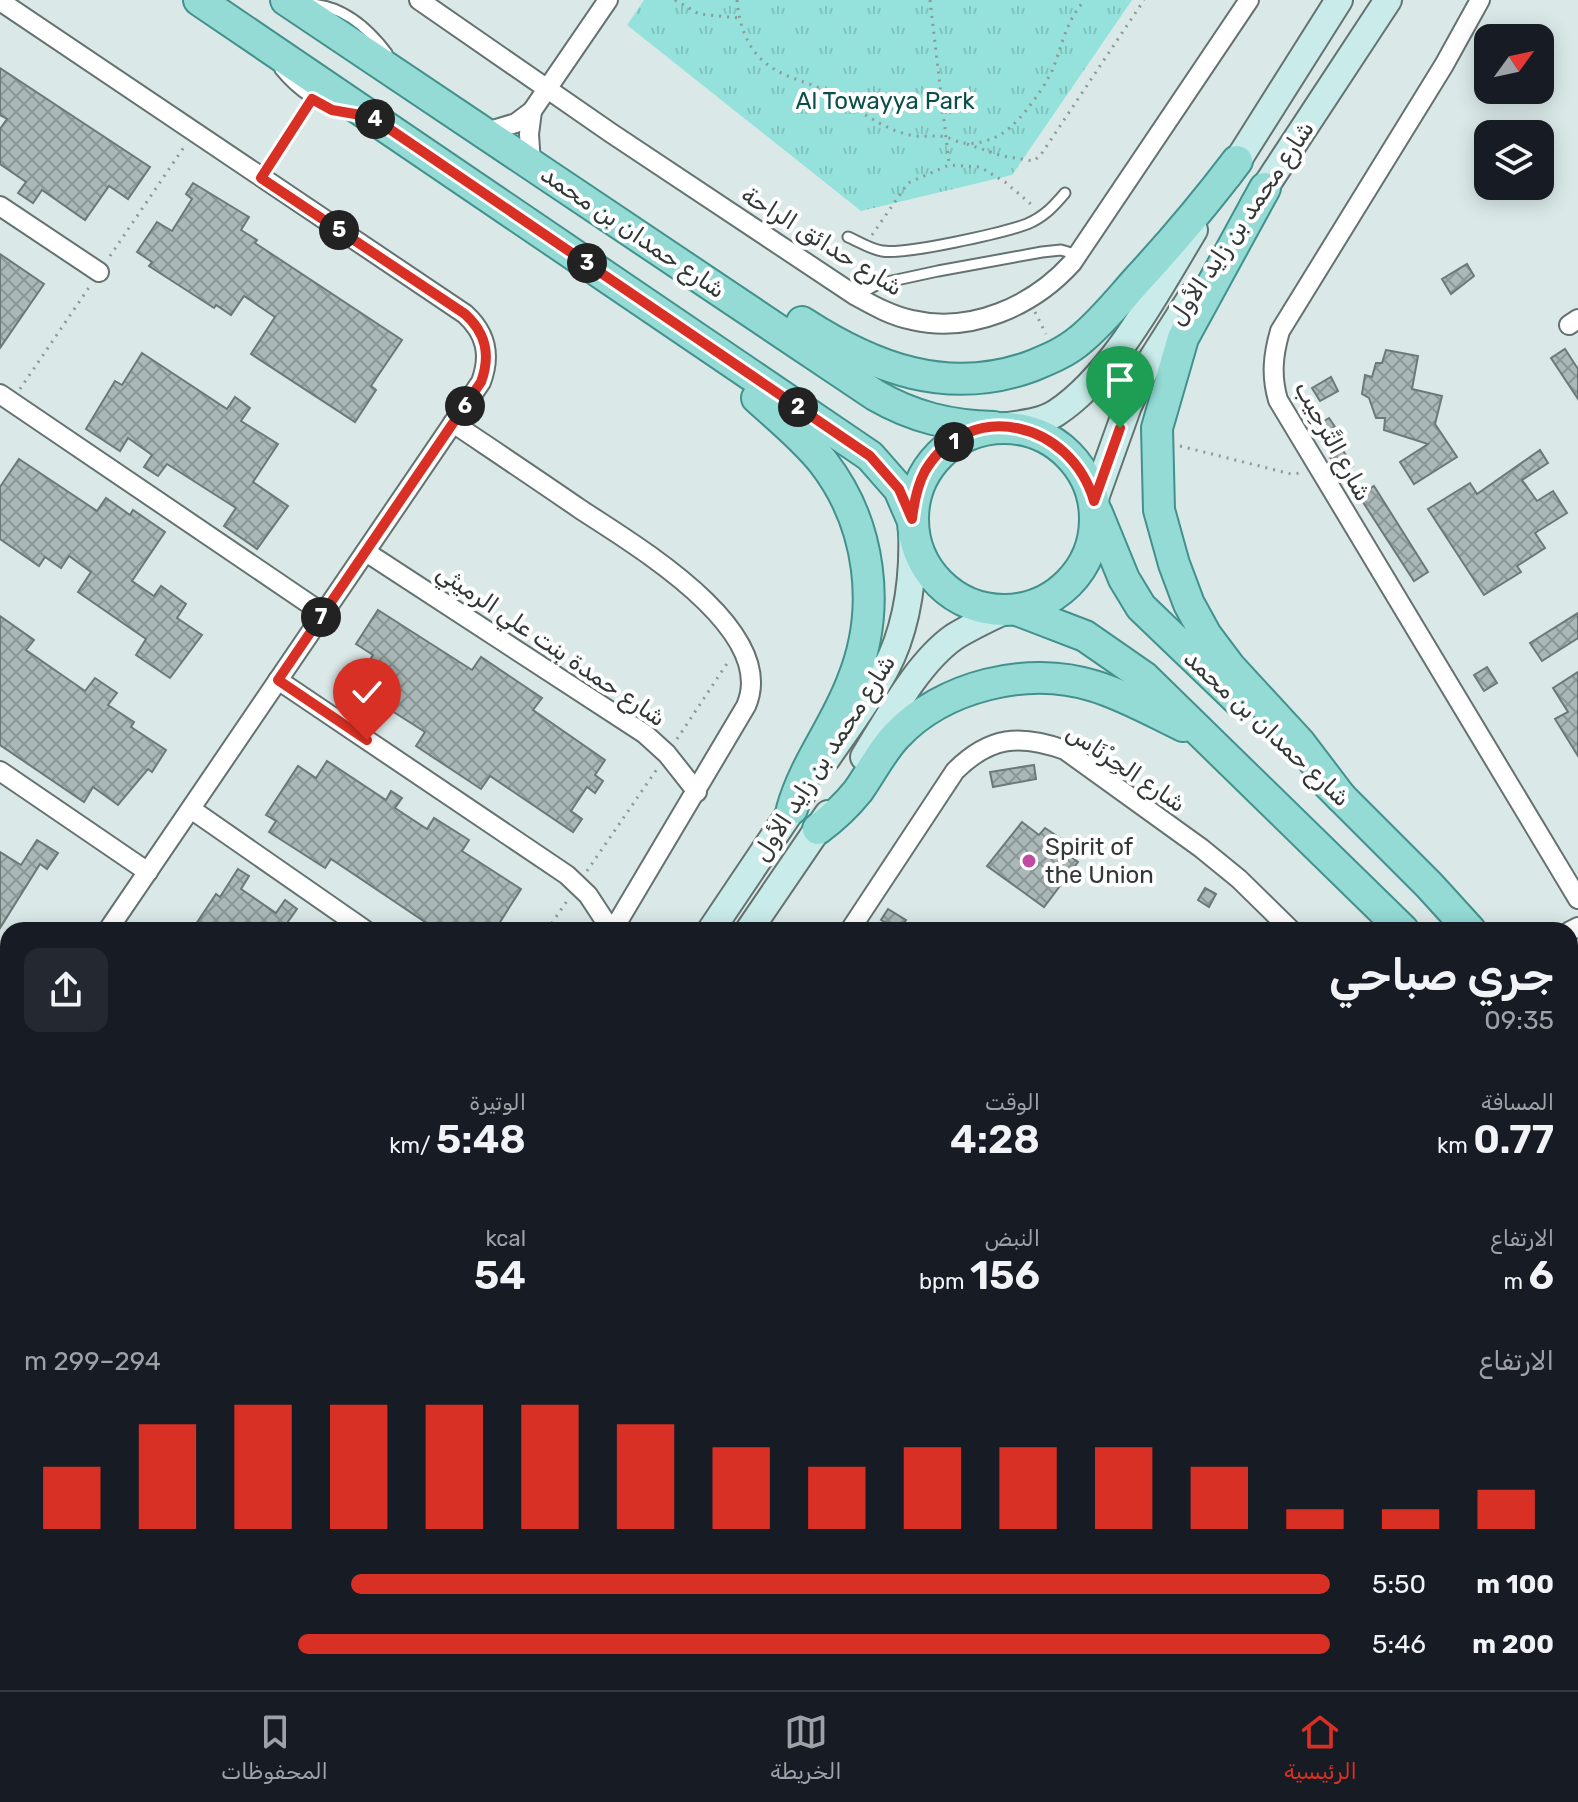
<!DOCTYPE html>
<html lang="ar">
<head>
<meta charset="utf-8">
<style>
  body { margin:0; font-family:Rubik,Cairo,sans-serif; background:#242831; color:#f1f3f6; direction:rtl; height:100vh; display:flex; flex-direction:column; font-size:30px; white-space:nowrap }
  * { box-sizing:border-box; margin:0 }
  p { font-size:26px; color:#9ea1a6 }
  .icon { flex:none; width:44px; height:44px; fill:none; stroke:currentColor; stroke-width:2; stroke-linecap:round; stroke-linejoin:round }
  .map { position:relative; flex:1; overflow:hidden; direction:ltr }
  .details { position:absolute; left:0px; top:922px; width:1578px; height:768px; display:flex; flex-direction:column; background:#171b24; border-radius:24px 24px 0 0; box-shadow:0 4px 20px #0003; direction:rtl }
  .details>* { flex:none }
  .needle { width:52px; rotate:57deg }
  .buttons { position:absolute; left:1474px; top:24px; display:grid; gap:16px }
  .buttons a { display:grid; place-items:center; width:80px; height:80px; border-radius:16px; background:#171b24; box-shadow:0 4px 20px #0003; font-size:40px }
  .pin { position:absolute; display:grid; place-items:center; width:68px; height:68px; color:#fff; margin:-82px -34px; border-radius:50% 50% 50% 0; rotate:-45deg; box-shadow:0 0 8px #0007 }
  .pin .icon { rotate:45deg }
  .km { position:absolute; width:40px; height:40px; margin:-20px; border-radius:50%; background:#222; color:#fff; font-size:22px; line-height:40px; text-align:center }
  .round { display:grid; place-items:center; flex:none; width:84px; height:84px; border-radius:16px; background:#242831 }
  .overview { display:flex; align-items:center; justify-content:space-between; height:136px; padding:0 24px }
  h1 { font-size:44px; font-weight:600; line-height:60px }
  .figures { display:grid; grid-template-columns:repeat(3,1fr); gap:12px; height:136px; padding:8px 24px }
  .figures div { display:grid; align-content:center }
  .figures b { font-size:40px; font-weight:600 }
  .figures small { font-size:22px; font-weight:400 }
  .figures p { font-size:22px }
  .chart { height:224px; padding:16px 24px }
  .chart p { display:flex; justify-content:space-between }
  .chart svg { width:100%; height:144px; margin-top:8px; stroke:#d93025; stroke-width:6 }
  ul { padding:0 24px; list-style:none; font-size:26px }
  li { display:grid; grid-template-columns:128px 96px 1fr; align-items:center; height:60px }
  li i { height:20px; border-radius:10px; background:#d93025 }
  .tab-bar { display:flex; justify-content:space-around; align-items:center; height:112px; border-top:2px solid #363941; background:#171b24; font-size:22px; color:#9ea1a6 }
  .tab-bar a { display:grid; justify-items:center; gap:4px }
  .tab-bar .current { color:#d93025 }
  .map>svg:first-child { display:block }
</style>
</head>
<body>
<div class="map">
<svg width="1578" height="1690" viewBox="0 0 1578 1690">
  <defs>
    <pattern id="grass-tufts" width="24" height="20" patternUnits="userSpaceOnUse" patternTransform="scale(2)"><rect width="24" height="20" fill="#94e2db"/><path d="M3 7l-1-3M5 7V3M7 7l1-3M15 17l-1-3M17 17v-4M19 17l1-3" fill="none" stroke="#80c3bd"/></pattern>
    <pattern id="building-cross-hatch" width="8" height="8" patternUnits="userSpaceOnUse" patternTransform="scale(2)"><rect width="8" height="8" fill="#aab9b7"/><path d="M0 0l8 8M0 8l8-8" fill="none" stroke="#8b9796"/></pattern>
  </defs>
  <rect width="100%" height="100%" fill="#dae9e8"/>
  <path fill="url(#grass-tufts)" d="M644 0H1132L1012 175 861 211 627 25Z"/>
  <g fill="url(#building-cross-hatch)" stroke="#6b7977" stroke-width="2">
    <path d="M0 68 150 167 128 199 109 186 85 220 42 190 33 203 18 193 26 182 0 164V129L7 119 0 115Z"/>
    <path d="M193 183 249 217 241 230 257 240 255 243 402 340 371 386 376 390 355 422 251 354 275 317 244 296 231 315 216 305 214 308 149 266 152 262 137 252 157 222 172 231 192 199 186 194Z"/>
    <path d="M0 254 44 284 0 348Z"/>
    <path d="M1467 264 1474 276 1451 294 1442 279Z"/>
    <path d="M1565 349 1578 369V399L1551 358Z"/>
    <path d="M1386 350 1418 356 1412 389 1442 396 1435 424 1457 457 1414 484 1400 462 1428 444 1384 430 1385 418H1376L1369 398 1362 394 1365 375 1372 377 1376 363H1382Z"/>
    <path d="M142 353 227 409 235 397 250 408 241 421 278 444 253 482 288 506 257 549 224 526 236 508 167 464 158 476 144 467 152 455 128 438 120 451 86 429 115 381 122 385Z"/>
    <path d="M1331 377 1338 391 1320 401 1312 388Z"/>
    <path d="M1329 418 1346 443 1340 446 1353 466 1341 474 1328 454 1333 451 1316 426Z"/>
    <path d="M1540 450 1548 463 1522 480 1537 501 1553 491 1567 513 1535 533 1545 548 1517 566 1521 572 1484 595 1428 509 1470 483 1477 494Z"/>
    <path d="M19 459 97 511 106 498 130 515 133 510 165 532 132 581 154 596 161 586 186 604 177 618 202 635 170 678 136 655 146 639 78 592 91 572 69 556 61 568 45 557 39 566 0 539V487Z"/>
    <path d="M1374 486 1428 572 1414 581 1359 496Z"/>
    <path d="M378 610 472 670 481 657 542 698 533 710 605 760 595 775 603 781 595 793 587 787 571 811 582 819 573 832 490 776 481 789 416 746 425 732 353 686 373 655 356 644Z"/>
    <path d="M1578 613V638L1542 661 1530 643Z"/>
    <path d="M0 616 34 640 26 650 85 691 95 678 117 693 108 705 134 722 131 727 166 750 152 772 148 769 118 805 93 787 84 802 0 745Z"/>
    <path d="M1487 667 1497 683 1484 691 1474 675Z"/>
    <path d="M1578 672V756L1555 719 1568 712 1553 688Z"/>
    <path d="M327 761 386 800 391 791 402 798 395 808 427 829 434 818 469 840 462 851 521 889 495 930H437L331 859 325 868 269 832 276 821 266 815 298 766 316 778Z"/>
    <path d="M1034 765 1036 779 993 787 990 772Z"/>
    <path d="M1022 822 1039 835 1045 828 1060 838 1055 845 1078 862 1044 907 987 866Z"/>
    <path d="M37 840 58 853 47 869 40 864 0 928V852L21 865Z"/>
    <path d="M238 869 249 876 241 889 276 913 285 900 297 909 282 930H192L216 894 220 897Z"/>
    <path d="M1205 888 1216 894 1209 907 1198 900Z"/>
    <path d="M888 909 906 920 899 930 881 920Z"/>
  </g>
  <g fill="none" stroke-linecap="round" stroke-linejoin="round">
    <g stroke="#647270" stroke-width="13">
      <g id="lane">
        <path d="M311 4C343 6 369 29 387 53"/>
        <path d="M280 70C298 92 318 106 346 113"/>
        <path d="M848 237C858 241 870 249 882 251 905 255 1003 233 1027 224 1044 217 1054 206 1065 193"/>
        <path d="M856 296 878 284 938 271 1042 252 1061 250 1078 255"/>
      </g>
    </g>
    <g stroke="#647270" stroke-width="22">
      <g id="street">
        <path d="M419 0 611 133 856 296C874 306 892 316 912 320 971 334 1033 306 1072 263L1249 0"/>
        <path d="M1480 0 1444 65 1280 331C1273 355 1271 376 1278 400L1578 899"/>
        <path d="M0 1 465 314C486 333 491 355 481 382L108 930"/>
        <path d="M486 132 516 123 532 111 608 0"/>
        <path d="M531 164 529 134 532 111"/>
        <path d="M0 206 99 272"/>
        <path d="M1569 325 1578 319"/>
        <path d="M0 394 324 614"/>
        <path d="M453 423C496 452 538 480 580 509 631 543 780 629 746 706L613 930"/>
        <path d="M366 552 645 734 667 754 697 792"/>
        <path d="M278 680 567 875 588 895 611 930"/>
        <path d="M0 771 148 872"/>
        <path d="M191 809 365 930"/>
        <path d="M850 930 955 771C990 736 1020 734 1065 750L1201 848 1239 879 1291 930"/>
        <path d="M1570 931 1578 927"/>
        <path d="M0 1089 8 1077"/>
        <path d="M0 1238 8 1243"/>
        <path d="M1570 1238 1578 1251"/>
        <path d="M0 1510 8 1515"/>
        <path d="M437 1682 449 1690"/>
        <path d="M1403 1682 1415 1690"/>
        <path d="M67 1690 70 1682"/>
        <path d="M182 1690 183 1682"/>
        <path d="M334 1690 339 1682"/>
        <path d="M780 1690 785 1682"/>
      </g>
    </g>
    <g stroke="#647270" stroke-width="30">
      <g id="secondary">
        <path d="M1228 176 1339 0"/>
        <path d="M1254 204 1388 0"/>
        <path d="M1002 427C1020 424 1040 423 1056 413 1113 376 1159 288 1194 230"/>
        <path d="M1094 501 1128 406 1145 370 1192 296"/>
        <path d="M864 757C888 719 917 663 954 637 970 627 987 619 1004 611"/>
        <path d="M827 758C847 729 868 701 885 670 908 627 914 576 912 527"/>
        <path d="M711 930 803 793"/>
        <path d="M749 930 828 814"/>
        <path d="M196 1690 201 1682"/>
        <path d="M234 1690 239 1682"/>
      </g>
    </g>
    <g stroke="#43918c" stroke-width="34">
      <g id="primary">
        <path d="M199 0 870 456 899 489 912 519"/>
        <path d="M286 0 875 395C913 417 950 426 994 427"/>
        <path d="M1265 188 1183 338 1157 428 1159 510 1174 564 1189 604 1206 635 1230 667 1300 743 1341 797"/>
        <path d="M802 322C873 368 948 397 1032 366 1049 359 1066 352 1080 340 1102 322 1120 299 1139 278 1174 240 1206 202 1237 161"/>
        <path d="M757 398C779 418 804 438 823 462 871 524 882 609 852 682 835 727 805 763 792 809"/>
        <circle cx="1004" cy="519" r="91"/>
        <path d="M1097 513 1124 579 1141 607 1239 701"/>
        <path d="M1017 610 1085 636 1144 677 1403 930"/>
        <path d="M1327 783 1429 885 1470 930"/>
        <path d="M818 829C833 818 846 806 858 791 871 773 881 752 896 736 943 686 1028 665 1094 686 1124 695 1154 712 1183 726"/>
        <path d="M1570 1048 1578 1057"/>
        <path d="M1570 1128 1578 1138"/>
      </g>
    </g>
    <g stroke="#8e9897" stroke-width="3" stroke-dasharray="2 6" stroke-linecap="butt">
      <path d="M675 0 699 14 739 18"/>
      <path d="M737 0C739 21 744 40 758 56 777 76 799 79 822 89 854 104 879 130 915 136 925 137 935 135 945 137 951 138 957 142 963 143 976 145 992 140 1003 133 1020 122 1047 85 1054 66 1063 41 1067 20 1085 0"/>
      <path d="M930 0 949 163"/>
      <path d="M967 144 1002 156 1033 161 1040 156 1144 0"/>
      <path d="M271 161 304 110"/>
      <path d="M872 235 908 183 949 165 980 167 1005 182 1032 205"/>
      <path d="M110 256 184 147"/>
      <path d="M1035 312 1046 334"/>
      <path d="M20 389 90 286"/>
      <path d="M1180 446 1291 474 1301 473"/>
      <path d="M677 739 728 662"/>
      <path d="M587 871 657 769"/>
      <path d="M547 930 567 901"/>
    </g>
    <use href="#lane" stroke="#fff" stroke-width="9"/>
    <use href="#street" stroke="#fff" stroke-width="18"/>
    <use href="#secondary" stroke="#c9ecea" stroke-width="26"/>
    <use href="#primary" stroke="#94dad5" stroke-width="30"/>
  </g>
  <g fill="none" stroke-linecap="round" stroke-linejoin="round">
    <g stroke="#fff" stroke-width="16">
      <path id="route" d="M367 740 278 680 481 382C491 355 486 333 465 314L261 178 312 99 332 110 372 117 870 456 899 489 912 519C914 502 917 486 925 471 970 396 1071 422 1094 501L1120 428"/>
    </g>
    <use href="#route" stroke="#d93025" stroke-width="10"/>
  </g>
  <circle fill="#c04ba3" stroke="#fff" stroke-width="3" cx="1029" cy="861" r="8"/>
  <g text-anchor="middle" dominant-baseline="central" stroke-width="8" stroke-linejoin="round" paint-order="stroke">
    <g font-size="24" fill="#0a4f4b" stroke="#fff">
      <text x="885" y="101">Al Towayya Park</text>
    </g>
    <g font-size="24" fill="#323837" stroke="#fff">
      <text transform="translate(1241 223) rotate(-56)">شارع محمد بن زايد الأول</text>
      <text transform="translate(633 232) rotate(34)">شارع حمدان بن محمد</text>
      <text transform="translate(822 241) rotate(32)">شارع حدائق الراحة</text>
      <text transform="translate(1333 441) rotate(61)">شارع التَّرحِيب</text>
      <text transform="translate(551 645) rotate(34)">شارع حمدة بنت علي الرميثي</text>
      <text transform="translate(1267 728) rotate(43)">شارع حمدان بن محمد</text>
      <text transform="translate(824 758) rotate(-57)">شارع محمد بن زايد الأول</text>
      <text transform="translate(1126 768) rotate(34)">شارع الجِرْنَاس</text>
    </g>
    <g font-size="24" fill="#323837" stroke="#fff" text-anchor="start">
      <text x="1045" y="847">Spirit of<tspan x="1045" dy="28">the Union</tspan></text>
    </g>
  </g>
</svg>
<div class="buttons">
<a><svg class="needle" viewBox="-14 -14 28 28"><path d="M0-13l5 13h-10z" fill="#e53935"/><path d="M0 13l5-13h-10z" fill="#9ea1a6"/></svg></a>
<a><svg class="icon" aria-label="layers" viewBox="0 0 24 24"><path d="M12 4l9 5-9 5-9-5zM3 14l9 5 9-5"/></svg></a>
</div>
<div class="pin" style="left:1120px;top:428px;background:#1e9e55"><svg class="icon" aria-label="arrive" viewBox="0 0 24 24"><path d="M6 21V4h12l-3 4 3 4H6"/></svg></div>
<div class="pin" style="left:367px;top:740px;background:#d93025"><svg class="icon" aria-label="check" viewBox="0 0 24 24"><path d="M5 12l5 5 9-10"/></svg></div>
<b class="km" style="left:954px;top:442px">1</b>
<b class="km" style="left:798px;top:407px">2</b>
<b class="km" style="left:587px;top:263px">3</b>
<b class="km" style="left:375px;top:119px">4</b>
<b class="km" style="left:339px;top:230px">5</b>
<b class="km" style="left:465px;top:406px">6</b>
<b class="km" style="left:321px;top:617px">7</b>
<section class="details">
<div class="overview"><div><h1>جري صباحي</h1><p>09:35</p></div><a class="round"><svg class="icon" aria-label="share" viewBox="0 0 24 24"><path d="M12 15V3M7 8l5-5 5 5M5 13v7h14v-7"/></svg></a></div>
<div class="figures">
<div><p>المسافة</p><b>0.77<small> km</small></b></div>
<div><p>الوقت</p><b>4:28</b></div>
<div><p>الوتيرة</p><b>5:48<small> /km</small></b></div>
</div>
<div class="figures">
<div><p>الارتفاع</p><b>6<small> m</small></b></div>
<div><p>النبض</p><b>156<small> bpm</small></b></div>
<div><p>kcal</p><b>54</b></div>
</div>
<div class="chart"><p><span>الارتفاع</span>294–299 m</p>
<svg viewBox="0 0 160 44" preserveAspectRatio="none"><path d="M5 44V25M15 44V12M25 44V6M35 44V6M45 44V6M55 44V6M65 44V12M75 44V19M85 44V25M95 44V19M105 44V19M115 44V19M125 44V25M135 44V38M145 44V38M155 44V32"/></svg>
</div>
<ul>
<li><b>100 m</b>5:50<i style="width:75%"></i></li>
<li><b>200 m</b>5:46<i style="width:79%"></i></li>
</ul>
</section>
</div>
<nav class="tab-bar">
<a class="current"><svg class="icon" aria-label="home" viewBox="0 0 24 24"><path d="M3 11l9-7 9 7M6 9v11h12V9"/></svg>الرئيسية</a>
<a><svg class="icon" aria-label="map" viewBox="0 0 24 24"><path d="M3 6l6-2 6 2 6-2v14l-6 2-6-2-6 2zM9 4v14M15 6v14"/></svg>الخريطة</a>
<a><svg class="icon" aria-label="saved" viewBox="0 0 24 24"><path d="M7 4h10v16l-5-4-5 4z"/></svg>المحفوظات</a>
</nav>
</body>
</html>
